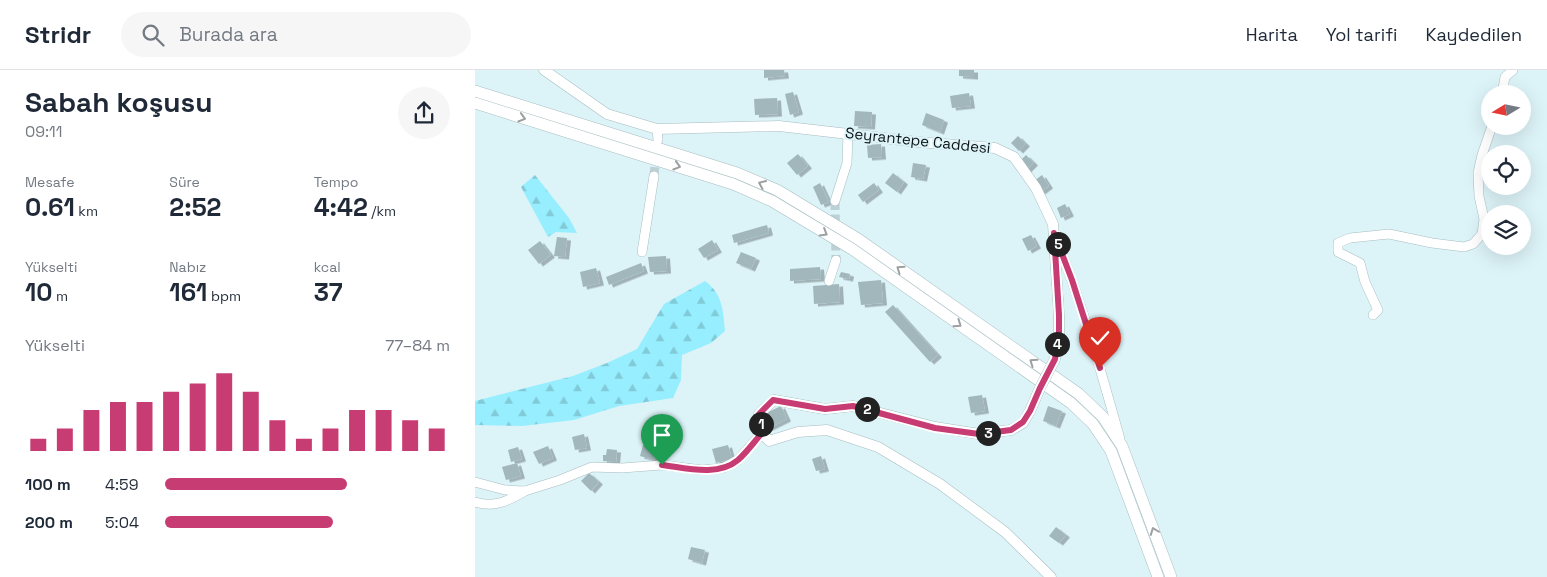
<!DOCTYPE html>
<html lang="tr">
<head>
<meta charset="utf-8">
<style>
  body { margin:0; font-family:"Space Grotesk",sans-serif; background:#f6f6f7; color:#1f2937; height:100vh; display:flex; flex-direction:column; font-size:19px; white-space:nowrap }
  * { box-sizing:border-box; margin:0 }
  p { font-size:16px; color:#747a83 }
  .icon { flex:none; width:28px; height:28px; fill:none; stroke:currentColor; stroke-width:2; stroke-linecap:round; stroke-linejoin:round }
  .map { position:relative; flex:1; overflow:hidden }
  .panel { display:flex; flex-direction:column; background:#fff; width:475px }
  .panel>* { flex:none }
  .needle { width:32px; rotate:260deg }
  .fabs { position:absolute; left:1006px; top:15px; display:grid; gap:10px }
  .fabs a { display:grid; place-items:center; width:50px; height:50px; border-radius:50%; background:#fff; box-shadow:0 5px 20px #0002; font-size:25px }
  .pin { position:absolute; display:grid; place-items:center; width:42px; height:42px; color:#fff; margin:-51px -21px; border-radius:50% 50% 50% 0; rotate:-45deg; box-shadow:0 0 5px #0007 }
  .pin .icon { rotate:45deg }
  .km { position:absolute; width:25px; height:25px; margin:-12px; border-radius:50%; background:#222; color:#fff; font-size:14px; line-height:25px; text-align:center }
  .round { display:grid; place-items:center; flex:none; width:52px; height:52px; border-radius:26px; background:#f6f6f7 }
  .headline { display:flex; align-items:center; justify-content:space-between; height:85px; padding:0 25px }
  h1 { font-size:28px; font-weight:700; line-height:38px }
  .figures { display:grid; grid-template-columns:repeat(3,1fr); gap:8px; height:85px; padding:5px 25px }
  .figures div { display:grid; align-content:center }
  .figures b { font-size:25px; font-weight:700 }
  .figures small { font-size:14px; font-weight:400 }
  .figures p { font-size:14px }
  .chart { height:140px; padding:10px 25px }
  .chart p { display:flex; justify-content:space-between }
  .chart svg { width:100%; height:90px; margin-top:5px; stroke:#c73c73; stroke-width:6 }
  ul { padding:0 25px; list-style:none; font-size:16px }
  li { display:grid; grid-template-columns:80px 60px 1fr; align-items:center; height:38px }
  li i { height:12px; border-radius:6px; background:#c73c73 }
  header { display:flex; align-items:center; gap:30px; box-sizing:border-box; height:70px; padding:0 25px; background:#fff; border-bottom:1px solid #e0e1e3 }
  header strong { font-size:24px }
  nav { display:flex; gap:28px; margin-inline-start:auto; font-size:18px }
  .search { width:350px; height:45px; background:#f6f6f7; display:flex; align-items:center; gap:12px; box-sizing:border-box; padding:0 18px; border-radius:28px; color:#747a83; font-size:19px }
  main { display:flex; flex:1; min-height:0 }
  .map>svg:first-child { display:block }
</style>
</head>
<body>
<header>
<strong>Stridr</strong>
<div class="search"><svg class="icon" aria-label="search" viewBox="0 0 24 24"><circle cx="10" cy="10" r="6"/><path d="M15 15l6 6"/></svg>Burada ara</div>
<nav><a>Harita</a><a>Yol tarifi</a><a>Kaydedilen</a></nav>
</header>
<main>
<section class="panel">
<div class="headline"><div><h1>Sabah koşusu</h1><p>09:11</p></div><a class="round"><svg class="icon" aria-label="share" viewBox="0 0 24 24"><path d="M12 15V3M7 8l5-5 5 5M5 13v7h14v-7"/></svg></a></div>
<div class="figures">
<div><p>Mesafe</p><b>0.61<small> km</small></b></div>
<div><p>Süre</p><b>2:52</b></div>
<div><p>Tempo</p><b>4:42<small> /km</small></b></div>
</div>
<div class="figures">
<div><p>Yükselti</p><b>10<small> m</small></b></div>
<div><p>Nabız</p><b>161<small> bpm</small></b></div>
<div><p>kcal</p><b>37</b></div>
</div>
<div class="chart"><p><span>Yükselti</span>77–84 m</p>
<svg viewBox="0 0 160 44" preserveAspectRatio="none"><path d="M5 44V38M15 44V33M25 44V24M35 44V20M45 44V20M55 44V15M65 44V11M75 44V6M85 44V15M95 44V29M105 44V38M115 44V33M125 44V24M135 44V24M145 44V29M155 44V33"/></svg>
</div>
<ul>
<li><b>100 m</b>4:59<i style="width:64%"></i></li>
<li><b>200 m</b>5:04<i style="width:59%"></i></li>
</ul>
</section>
<div class="map">
<svg width="1072" height="507" viewBox="0 0 1072 507">
  <defs>
    <pattern id="forest-firs" width="22" height="20" patternUnits="userSpaceOnUse" patternTransform="scale(1.25)"><rect width="22" height="20" fill="#97eefe"/><path d="M5 1l3.5 6h-7zM16 11l3.5 6h-7z" fill="#81cbd9"/></pattern>
    <filter id="shadow"><feDropShadow dx="4" dy="2.5" stdDeviation="0" flood-color="#0004"/></filter>
  </defs>
  <rect width="100%" height="100%" fill="#dcf3f8"/>
  <g fill="url(#forest-firs)">
    <path d="M60 105 94 148 102 163 81 162 73 167 46 117Z"/>
    <path d="M230 211C248 224 248 241 250 261L236 273 207 285 206 310 198 328 144 336 99 350 47 356 0 355V331L98 306 132 293 162 279 189 234Z"/>
  </g>
  <g fill="#a1b7bc" filter="url(#shadow)">
    <path d="M289 0H309L310 6 289 8Z"/>
    <path d="M484 0H499V7L484 6Z"/>
    <path d="M318 22 324 42 315 45 310 24Z"/>
    <path d="M494 23 496 36 477 38 475 26Z"/>
    <path d="M302 28 303 44 280 45 279 29Z"/>
    <path d="M380 41 397 42 396 57 379 56Z"/>
    <path d="M451 43 469 50 465 62 447 55Z"/>
    <path d="M543 66 551 74 544 81 536 73Z"/>
    <path d="M406 74 407 87 393 88 392 75Z"/>
    <path d="M323 84 333 96 322 105 312 93Z"/>
    <path d="M551 85 559 93 552 100 544 92Z"/>
    <path d="M438 93 451 95 448 109 436 107Z"/>
    <path d="M418 103 429 112 422 122 410 113Z"/>
    <path d="M567 105 574 116 566 122 559 111Z"/>
    <path d="M345 113 354 132 346 135 338 117Z"/>
    <path d="M399 113 404 120 388 132 383 125Z"/>
    <path d="M590 134 595 144 586 148 582 138Z"/>
    <path d="M292 155 294 163 259 173 257 165Z"/>
    <path d="M556 165 562 176 553 181 547 169Z"/>
    <path d="M82 167 92 168 90 187 79 186Z"/>
    <path d="M237 170 243 180 229 188 223 179Z"/>
    <path d="M65 171 76 185 64 194 53 180Z"/>
    <path d="M266 182 281 188 276 199 261 193Z"/>
    <path d="M191 186 192 201 175 202 173 187Z"/>
    <path d="M166 193 169 201 134 215 131 207Z"/>
    <path d="M345 197 346 209 315 211V199Z"/>
    <path d="M121 198 125 213 108 217 105 202Z"/>
    <path d="M366 202 375 204 374 209 364 207Z"/>
    <path d="M406 210 408 233 386 235 383 212Z"/>
    <path d="M364 214 365 232 339 234 338 216Z"/>
    <path d="M418 235 463 285 455 292 410 242Z"/>
    <path d="M507 325 510 341 496 343 493 327Z"/>
    <path d="M306 336 312 349 294 358 287 345Z"/>
    <path d="M573 336 587 341 581 356 568 351Z"/>
    <path d="M109 364 112 378 100 380 97 367Z"/>
    <path d="M168 375 181 378 179 390 165 386Z"/>
    <path d="M253 375 257 389 241 393 237 379Z"/>
    <path d="M73 376 78 388 64 394 58 382Z"/>
    <path d="M43 377 47 389 36 392 33 380Z"/>
    <path d="M132 379 142 380 141 392 128 391V385H131Z"/>
    <path d="M346 386 350 399 341 401 337 389Z"/>
    <path d="M42 393 46 406 31 410 27 397Z"/>
    <path d="M114 403 124 412 116 421 106 411Z"/>
    <path d="M581 457 591 465 584 473 574 466Z"/>
    <path d="M216 477 230 480 227 493 213 489Z"/>
  </g>
  <g fill="none" stroke-linecap="round" stroke-linejoin="round">
    <g stroke="#bcd1d6" stroke-width="9" stroke-dasharray="9 4.5" stroke-linecap="butt">
      <path d="M179 106 182 72"/>
      <path d="M360 131 361 190"/>
    </g>
    <g stroke="#a7bdc1" stroke-width="10">
      <g id="minor">
        <path d="M1027 24 1030 7 1038 0"/>
        <path d="M182 59 183 70"/>
        <path d="M360 131 372 93 373 63"/>
        <path d="M581 168C607 233 626 301 645 369"/>
        <path d="M167 182 179 106"/>
        <path d="M354 211 361 190"/>
        <path d="M898 245 903 240 890 212 885 193 863 182V173L875 168 914 164 957 173 989 177 998 174 1007 164 1009 149 1004 126 1003 103 1007 85 1017 56"/>
        <path d="M0 412 30 420 50 421 85 410 117 397 147 398 187 395 227 400 248 398 263 390 287 363"/>
        <path d="M0 432C20 438 33 431 50 421"/>
      </g>
    </g>
    <g stroke="#a7bdc1" stroke-width="11">
      <g id="tertiary">
        <path d="M69 0 132 44 182 59 304 56 443 72 520 78 539 87 561 118 578 154 584 245V264L580 289"/>
        <path d="M565 318 555 341 548 353 536 360 504 364 460 357 378 336 350 339 299 330 284 344 287 363 294 371 323 362 352 360 403 377 465 414 530 462 576 507"/>
      </g>
    </g>
    <g stroke="#a7bdc1" stroke-width="12">
      <g id="secondary">
        <path d="M0 21 262 103 302 120 383 169 604 324 628 347 647 376 696 507"/>
        <path d="M0 33 258 114 297 131 377 179 596 333 618 354 636 381 683 507"/>
      </g>
    </g>
    <use href="#minor" stroke="#fff" stroke-width="9"/>
    <use href="#tertiary" stroke="#fff" stroke-width="10"/>
    <use href="#secondary" stroke="#fff" stroke-width="11"/>
    <g stroke="#a7bdc1" stroke-width="11" stroke-linecap="butt">
      <path id="tertiary-bridge" d="M565 318 580 289"/>
    </g>
    <use href="#tertiary-bridge" stroke="#fff" stroke-width="10"/>
  </g>
  <defs><path id="oneway-chevron" d="M-2-3.5L2.5 0L-2 3.5" fill="none" stroke-width="1.6" stroke-linecap="round" stroke-linejoin="round" transform="scale(1.25)"/></defs>
  <g stroke="#9da0a1">
    <use href="#oneway-chevron" transform="translate(47 48) rotate(17)"/>
    <use href="#oneway-chevron" transform="translate(202 96) rotate(17)"/>
    <use href="#oneway-chevron" transform="translate(287 114) rotate(-156)"/>
    <use href="#oneway-chevron" transform="translate(349 163) rotate(31)"/>
    <use href="#oneway-chevron" transform="translate(425 199) rotate(-145)"/>
    <use href="#oneway-chevron" transform="translate(483 254) rotate(35)"/>
    <use href="#oneway-chevron" transform="translate(558 292) rotate(-145)"/>
    <use href="#oneway-chevron" transform="translate(679 461) rotate(-111)"/>
  </g>
  <g fill="none" stroke-linecap="round" stroke-linejoin="round">
    <g stroke="#fff" stroke-width="10">
      <path id="route" d="M187 395C211 398 243 407 263 390 272 382 279 372 287 363L284 344 298 330 350 339 378 336 460 358 504 364 536 360 548 352 555 341 565 318 580 289 584 264V245L579 163 597 210 625 298"/>
    </g>
    <use href="#route" stroke="#c73c73" stroke-width="6"/>
  </g>
  <g text-anchor="middle" dominant-baseline="central" stroke-width="4" stroke-linejoin="round" paint-order="stroke">
    <g font-size="15" fill="#0a1213" stroke="#dcf3f8">
      <text transform="translate(443 70) rotate(6)">Seyrantepe Caddesi</text>
    </g>
  </g>
</svg>
<div class="fabs">
<a><svg class="needle" viewBox="-14 -14 28 28"><path d="M0-13l5 13h-10z" fill="#e53935"/><path d="M0 13l5-13h-10z" fill="#747a83"/></svg></a>
<a><svg class="icon" aria-label="locate" viewBox="0 0 24 24"><circle cx="12" cy="12" r="6"/><path d="M12 2v4M12 18v4M2 12h4M18 12h4"/></svg></a>
<a><svg class="icon" aria-label="layers" viewBox="0 0 24 24"><path d="M12 4l9 5-9 5-9-5zM3 14l9 5 9-5"/></svg></a>
</div>
<div class="pin" style="left:187px;top:395px;background:#1e9e55"><svg class="icon" aria-label="arrive" viewBox="0 0 24 24"><path d="M6 21V4h12l-3 4 3 4H6"/></svg></div>
<div class="pin" style="left:625px;top:298px;background:#d93025"><svg class="icon" aria-label="check" viewBox="0 0 24 24"><path d="M5 12l5 5 9-10"/></svg></div>
<b class="km" style="left:286px;top:354px">1</b>
<b class="km" style="left:392px;top:339px">2</b>
<b class="km" style="left:513px;top:363px">3</b>
<b class="km" style="left:582px;top:274px">4</b>
<b class="km" style="left:583px;top:174px">5</b>
</div>
</main>
</body>
</html>
